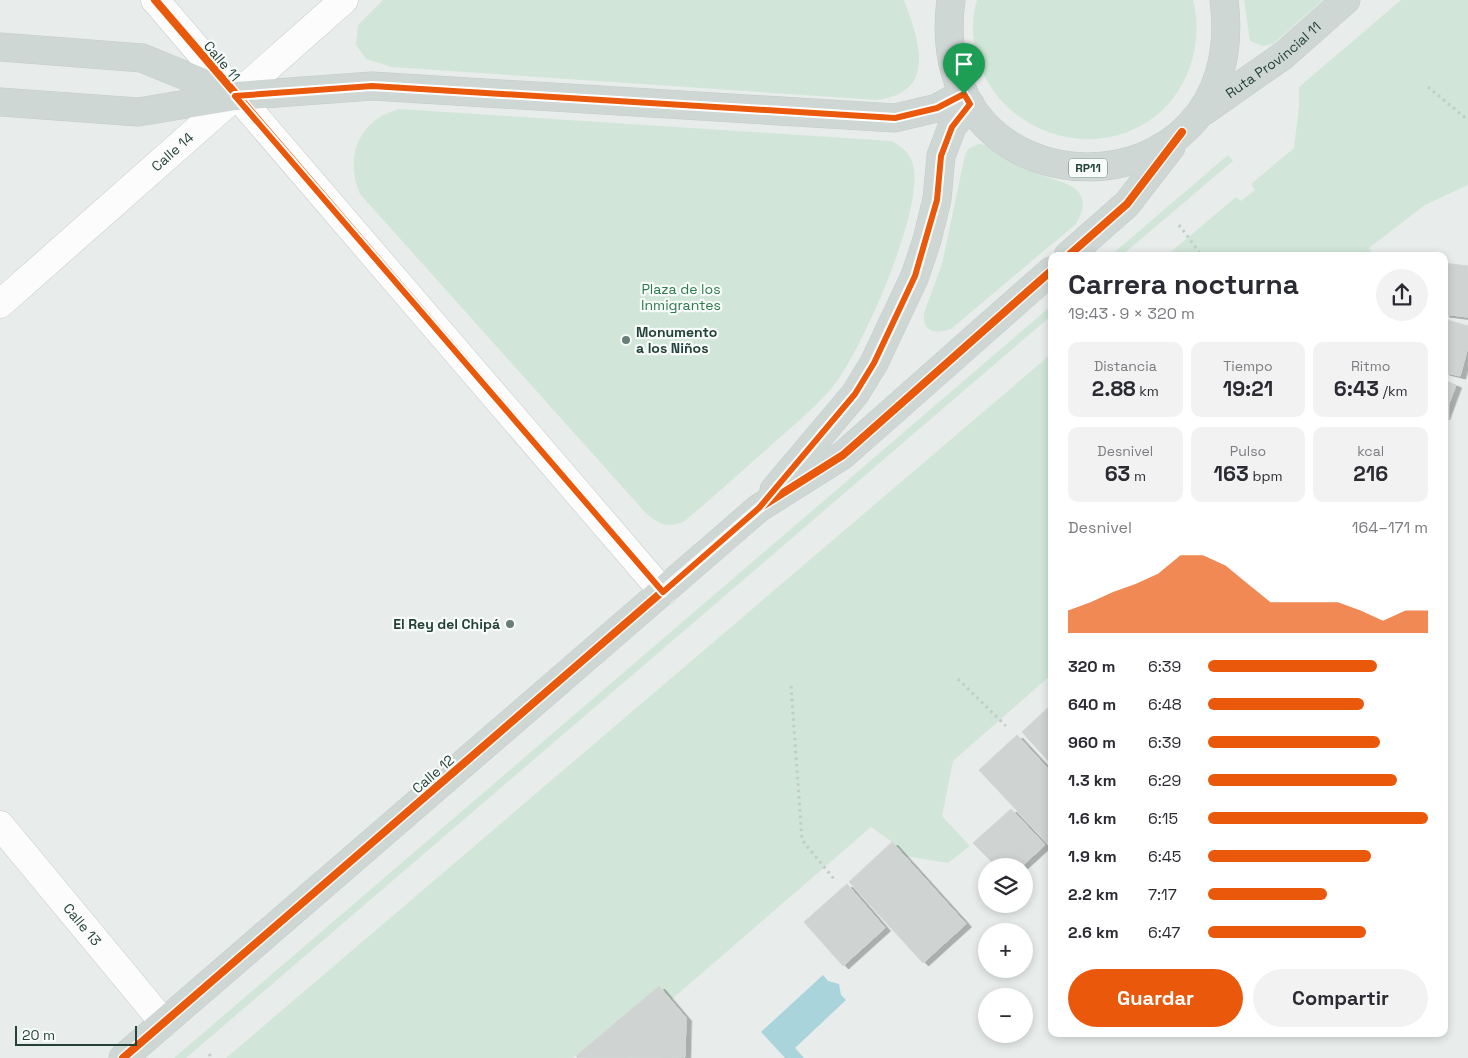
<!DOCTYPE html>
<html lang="es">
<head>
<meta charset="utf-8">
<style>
  body { margin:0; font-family:"Space Grotesk",sans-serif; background:#f2f2f3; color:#2b2b33; height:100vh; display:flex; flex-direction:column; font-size:19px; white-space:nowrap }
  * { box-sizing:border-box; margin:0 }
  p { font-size:16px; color:#7c7c81 }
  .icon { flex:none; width:28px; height:28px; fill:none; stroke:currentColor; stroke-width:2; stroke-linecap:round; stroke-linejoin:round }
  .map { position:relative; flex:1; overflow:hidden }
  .side { position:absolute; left:1048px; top:252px; width:400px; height:785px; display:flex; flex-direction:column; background:#fff; border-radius:10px; box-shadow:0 2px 8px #0003 }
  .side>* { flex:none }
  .buttons { position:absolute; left:978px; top:858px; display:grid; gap:10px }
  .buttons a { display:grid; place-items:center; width:55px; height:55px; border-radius:50%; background:#fff; box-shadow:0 2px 8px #0003; font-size:25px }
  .scale { position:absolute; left:15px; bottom:12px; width:122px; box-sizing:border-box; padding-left:5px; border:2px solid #24423a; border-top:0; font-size:14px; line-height:18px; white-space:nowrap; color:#24423a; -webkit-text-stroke:4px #f7fbf9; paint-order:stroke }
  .pin { position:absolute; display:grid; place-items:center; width:42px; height:42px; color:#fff; margin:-51px -21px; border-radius:50% 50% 50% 0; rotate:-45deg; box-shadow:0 0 5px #0007 }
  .pin .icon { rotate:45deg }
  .round { display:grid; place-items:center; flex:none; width:52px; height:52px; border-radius:26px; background:#f2f2f3 }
  .head { display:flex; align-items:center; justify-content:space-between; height:85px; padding:0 20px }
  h1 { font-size:28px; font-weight:700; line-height:38px }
  .stats { display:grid; grid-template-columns:repeat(3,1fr); gap:8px; height:85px; padding:5px 20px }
  .stats div { display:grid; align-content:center; border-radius:10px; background:#f2f2f3; text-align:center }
  .stats b { font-size:21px; font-weight:700 }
  .stats small { font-size:14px; font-weight:400 }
  .stats p { font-size:14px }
  .chart { height:140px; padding:10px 20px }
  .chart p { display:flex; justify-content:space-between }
  .chart svg { width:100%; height:90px; margin-top:5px; fill:#ea580c; opacity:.7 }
  .primary-button { display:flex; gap:10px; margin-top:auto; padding:10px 20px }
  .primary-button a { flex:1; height:58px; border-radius:30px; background:#ea580c; color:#fff; font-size:20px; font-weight:700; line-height:58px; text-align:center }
  .primary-button a+a { background:#f2f2f3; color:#2b2b33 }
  ul { padding:0 20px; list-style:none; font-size:16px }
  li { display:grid; grid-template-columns:80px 60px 1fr; align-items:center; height:38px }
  li i { height:12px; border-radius:6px; background:#ea580c }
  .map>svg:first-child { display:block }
</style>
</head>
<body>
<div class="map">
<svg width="1468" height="1058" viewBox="0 0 1468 1058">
  <defs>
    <filter id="shadow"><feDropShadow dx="5.5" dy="3" stdDeviation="0" flood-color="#0004"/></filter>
  </defs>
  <rect width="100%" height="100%" fill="#e8edeb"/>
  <g fill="#d1e6d8">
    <path d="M383 0H904C919 41 938 92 877 100L392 67 366 59 356 45 358 25Z"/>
    <path d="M977 0H1193C1199 22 1197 46 1190 67 1156 161 1030 162 985 77 973 55 969 24 977 0Z"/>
    <path d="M1244 0H1323L1273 44 1263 46 1250 41Z"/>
    <path d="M1401 0H1468V185L1425 205 1369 248 1375 256H1166L1236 197 1241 201 1255 190 1251 184 1294 148 1299 106V87Z"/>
    <path d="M400 109 891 141C902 146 910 153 913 165 925 208 864 343 838 380 821 403 797 422 776 441 746 468 716 494 685 521 667 530 656 523 643 510L360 194C344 156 359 119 400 109Z"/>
    <path d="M979 144C994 145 1022 166 1038 174 1050 179 1074 183 1080 194 1086 205 1081 215 1076 224L951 329C936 334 922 333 924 313L942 264 965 155 968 149Z"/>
    <path d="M1228 155 1233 161 1121 256H1110Z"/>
    <path d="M1051 306V316L186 1058H174Z"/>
    <path d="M1051 354V675L953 761 942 816 970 846 948 863 905 856 892 842 871 827 671 1000 659 986 573 1058H226Z"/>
  </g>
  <path fill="#a9d4db" d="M823 975 828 981 839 984 841 995 846 1000 795 1048 804 1058H785L761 1032Z"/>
  <g fill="#cfd4d2" stroke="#d1d6d4" filter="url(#shadow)">
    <path d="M1444 263 1468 266V317L1444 314Z"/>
    <path d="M1444 319 1468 326V347L1460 376 1444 372Z"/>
    <path d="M1444 380 1456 385 1444 417Z"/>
    <path d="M1051 705V764L1022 732Z"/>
    <path d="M1017 735 1051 772V840L1047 843 979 770Z"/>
    <path d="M1011 809 1045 845 1022 866H996L973 843Z"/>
    <path d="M892 842 966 924 923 963 849 882Z"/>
    <path d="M847 884 885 928 843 966 804 922Z"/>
    <path d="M659 986 686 1018 685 1057 578 1058 576 1056Z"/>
  </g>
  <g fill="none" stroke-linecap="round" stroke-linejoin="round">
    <g stroke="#c5cac8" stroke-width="29">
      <g id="minor">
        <path d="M155 0 663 592"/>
        <path id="s1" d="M0 304 344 0"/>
        <path id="s2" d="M0 825 164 1023"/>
      </g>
    </g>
    <g stroke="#c3ccc9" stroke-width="29">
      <g id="major">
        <path d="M951 0C921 221 1253 224 1224 0"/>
        <path d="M0 47 142 58 235 96"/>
        <path d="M0 102 138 112 235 96 372 86 895 118 937 108 964 93"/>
        <path id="s3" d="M1204 111 1284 55 1346 0"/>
        <path d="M1068 256 1127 204 1171 147"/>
        <path d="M774 490 855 394 874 363 915 276 927 240 937 199 941 156 952 127 970 104"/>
        <path d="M123 1058 759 508 843 455 1051 271"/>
      </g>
    </g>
    <g stroke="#c3ccca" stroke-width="3" stroke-dasharray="2.5 4" stroke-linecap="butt">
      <path d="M1428 87 1468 120"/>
      <path d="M1179 225 1202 256"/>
      <path d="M958 679 1006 726"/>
      <path d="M791 686 802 840 834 879"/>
      <path d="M209 1054 212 1058"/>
    </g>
    <use href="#minor" stroke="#fcfcfc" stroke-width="28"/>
    <use href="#major" stroke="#cfd7d5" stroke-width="28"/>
    <g stroke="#f7fbf9" stroke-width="11">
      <g id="cycleway">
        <path d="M155 0 663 592"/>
        <path d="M1068 256 1127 204 1182 132"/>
        <path d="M123 1058 759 508 843 455 1051 271"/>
      </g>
    </g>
    <use href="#cycleway" stroke="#e8590c" stroke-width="8"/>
  </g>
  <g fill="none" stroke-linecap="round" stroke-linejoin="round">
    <g stroke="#fff" stroke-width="10">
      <path id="route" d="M372 86 895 118 937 108 964 94 970 104 952 127 941 156 937 200 915 276 874 363 855 394 759 508 663 592 235 96Z"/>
    </g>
    <use href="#route" stroke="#ea580c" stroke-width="6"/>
  </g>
  <g fill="#697e78" stroke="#f7fbf9" stroke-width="2">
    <circle cx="626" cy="340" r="5"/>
    <circle cx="510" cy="624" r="5"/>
  </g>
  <g text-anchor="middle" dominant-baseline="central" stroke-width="4.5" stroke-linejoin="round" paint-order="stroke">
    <rect fill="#f7fbf9" stroke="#637a73" stroke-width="1" x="1069" y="158.5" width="38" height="19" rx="4"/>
    <g font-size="12" font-weight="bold" fill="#24423a">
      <text x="1088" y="168">RP11</text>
    </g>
    <g font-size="14" fill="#24423a" stroke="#f7fbf9">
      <text stroke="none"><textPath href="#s3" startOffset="86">Ruta Provincial 11</textPath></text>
      <text transform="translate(222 61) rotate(50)">Calle 11</text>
      <text stroke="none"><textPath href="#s1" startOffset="230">Calle 14</textPath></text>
      <text transform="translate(433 774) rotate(-41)">Calle 12</text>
      <text stroke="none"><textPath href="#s2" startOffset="129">Calle 13</textPath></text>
    </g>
    <g font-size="14" fill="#2d7a4b" stroke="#f7fbf9">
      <text x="681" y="289">Plaza de los<tspan x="681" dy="16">Inmigrantes</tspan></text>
    </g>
    <g font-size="14" font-weight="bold" fill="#24423a" stroke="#f7fbf9" text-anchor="start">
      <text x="636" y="332">Monumento<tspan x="636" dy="16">a los Niños</tspan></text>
      <text x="500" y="624" text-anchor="end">El Rey del Chipá</text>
    </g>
  </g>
</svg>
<div class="buttons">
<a><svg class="icon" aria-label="layers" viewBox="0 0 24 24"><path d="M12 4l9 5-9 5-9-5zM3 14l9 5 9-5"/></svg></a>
<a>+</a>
<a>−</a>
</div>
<div class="scale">20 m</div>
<div class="pin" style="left:964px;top:94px;background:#1e9e55"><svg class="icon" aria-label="arrive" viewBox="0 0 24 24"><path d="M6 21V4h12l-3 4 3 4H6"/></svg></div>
<section class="side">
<div class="head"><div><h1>Carrera nocturna</h1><p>19:43 · 9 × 320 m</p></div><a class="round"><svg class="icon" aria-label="share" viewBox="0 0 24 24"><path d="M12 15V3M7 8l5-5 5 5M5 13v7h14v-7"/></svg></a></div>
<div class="stats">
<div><p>Distancia</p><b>2.88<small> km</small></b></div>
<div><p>Tiempo</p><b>19:21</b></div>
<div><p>Ritmo</p><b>6:43<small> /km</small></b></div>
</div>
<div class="stats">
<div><p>Desnivel</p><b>63<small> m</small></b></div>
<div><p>Pulso</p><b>163<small> bpm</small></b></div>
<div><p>kcal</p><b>216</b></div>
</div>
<div class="chart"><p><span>Desnivel</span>164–171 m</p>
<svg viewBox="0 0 160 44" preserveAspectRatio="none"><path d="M0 44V33L10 29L20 24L30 20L40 15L50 6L60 6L70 11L80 20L90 29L100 29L110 29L120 29L130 33L140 38L150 33L160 33V44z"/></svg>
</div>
<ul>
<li><b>320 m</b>6:39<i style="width:77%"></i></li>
<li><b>640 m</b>6:48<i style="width:71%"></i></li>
<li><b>960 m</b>6:39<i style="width:78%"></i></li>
<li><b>1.3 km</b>6:29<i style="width:86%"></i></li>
<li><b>1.6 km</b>6:15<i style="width:100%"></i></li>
<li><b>1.9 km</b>6:45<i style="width:74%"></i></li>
<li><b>2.2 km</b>7:17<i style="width:54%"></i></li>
<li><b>2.6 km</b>6:47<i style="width:72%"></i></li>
</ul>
<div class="primary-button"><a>Guardar</a><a>Compartir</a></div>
</section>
</div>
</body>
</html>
